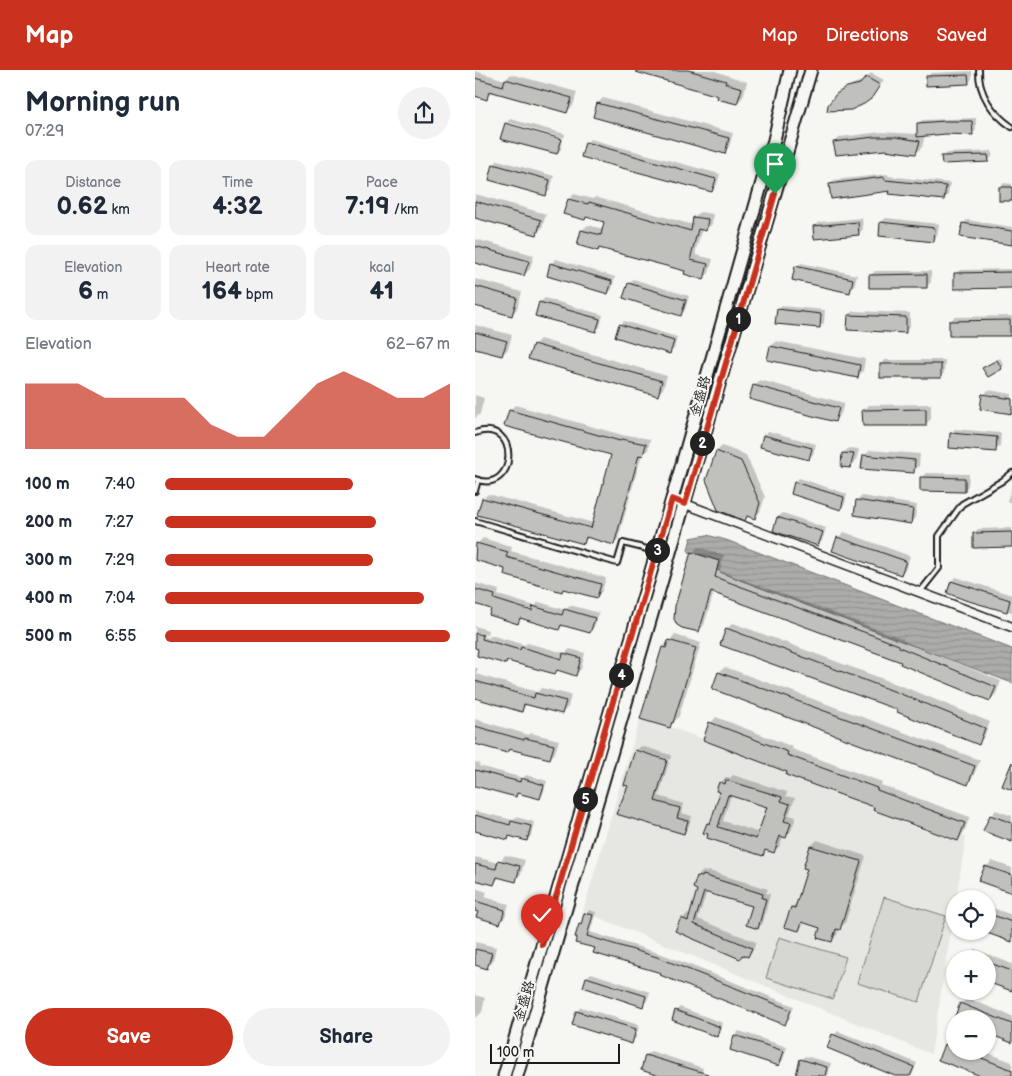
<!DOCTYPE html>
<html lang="en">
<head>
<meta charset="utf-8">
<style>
  body { margin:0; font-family:"Balsamiq Sans","LXGW WenKai TC",sans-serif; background:#f2f2f3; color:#1f2937; height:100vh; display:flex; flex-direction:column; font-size:19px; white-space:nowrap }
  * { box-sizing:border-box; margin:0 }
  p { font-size:16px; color:#747a83 }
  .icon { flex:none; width:28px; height:28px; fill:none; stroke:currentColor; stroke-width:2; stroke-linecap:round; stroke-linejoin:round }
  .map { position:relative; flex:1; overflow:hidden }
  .details { display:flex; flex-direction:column; background:#fff; width:475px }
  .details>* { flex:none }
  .fabs { position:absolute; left:471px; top:820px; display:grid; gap:10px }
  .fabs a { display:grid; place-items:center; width:50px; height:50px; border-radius:50%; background:#fff; box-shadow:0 1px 4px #0004; font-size:25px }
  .scale { position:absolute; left:15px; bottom:12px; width:130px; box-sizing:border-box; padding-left:5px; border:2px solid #1c1c1c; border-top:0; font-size:14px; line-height:18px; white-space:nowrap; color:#1c1c1c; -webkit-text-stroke:4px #f6f6f2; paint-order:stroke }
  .pin { position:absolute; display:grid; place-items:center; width:42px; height:42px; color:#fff; margin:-51px -21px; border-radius:50% 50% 50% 0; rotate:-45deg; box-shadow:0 0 5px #0007 }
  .pin .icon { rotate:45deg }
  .km { position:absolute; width:25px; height:25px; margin:-12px; border-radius:50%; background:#222; color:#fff; font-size:14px; line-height:25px; text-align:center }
  .round { display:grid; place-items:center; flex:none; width:52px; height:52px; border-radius:26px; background:#f2f2f3 }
  .summary { display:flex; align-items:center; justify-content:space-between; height:85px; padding:0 25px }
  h1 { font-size:28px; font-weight:600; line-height:38px }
  .figures { display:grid; grid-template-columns:repeat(3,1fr); gap:8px; height:85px; padding:5px 25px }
  .figures div { display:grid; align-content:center; border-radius:12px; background:#f2f2f3; text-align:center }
  .figures b { font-size:25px; font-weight:600 }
  .figures small { font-size:14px; font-weight:400 }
  .figures p { font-size:14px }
  .chart { height:140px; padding:10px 25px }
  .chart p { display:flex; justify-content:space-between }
  .chart svg { width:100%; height:90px; margin-top:5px; fill:#c8321e; opacity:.7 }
  .action { display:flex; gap:10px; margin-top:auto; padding:10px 25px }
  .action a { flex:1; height:58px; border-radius:30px; background:#c8321e; color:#fff; font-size:20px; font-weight:600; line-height:58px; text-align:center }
  .action a+a { background:#f2f2f3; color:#1f2937 }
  ul { padding:0 25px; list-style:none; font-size:16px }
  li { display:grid; grid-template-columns:80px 60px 1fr; align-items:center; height:38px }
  li i { height:12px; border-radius:6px; background:#c8321e }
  header { display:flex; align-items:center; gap:30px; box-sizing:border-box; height:70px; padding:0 25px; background:#c8321e; color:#fff }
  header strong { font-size:24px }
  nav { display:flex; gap:28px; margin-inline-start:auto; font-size:18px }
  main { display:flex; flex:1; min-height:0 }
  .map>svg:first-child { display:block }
</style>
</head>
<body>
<header>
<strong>Map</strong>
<nav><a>Map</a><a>Directions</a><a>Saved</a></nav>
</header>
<main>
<section class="details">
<div class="summary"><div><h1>Morning run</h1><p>07:29</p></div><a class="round"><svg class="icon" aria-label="share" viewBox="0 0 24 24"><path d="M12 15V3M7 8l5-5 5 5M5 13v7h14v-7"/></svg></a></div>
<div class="figures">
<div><p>Distance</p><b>0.62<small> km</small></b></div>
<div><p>Time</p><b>4:32</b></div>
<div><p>Pace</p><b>7:19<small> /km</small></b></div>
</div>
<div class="figures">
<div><p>Elevation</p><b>6<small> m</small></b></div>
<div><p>Heart rate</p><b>164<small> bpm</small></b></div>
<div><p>kcal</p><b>41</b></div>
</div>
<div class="chart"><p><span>Elevation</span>62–67 m</p>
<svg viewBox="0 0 160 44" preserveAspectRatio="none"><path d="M0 44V12L10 12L20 12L30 19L40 19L50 19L60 19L70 32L80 38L90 38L100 25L110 12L120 6L130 12L140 19L150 19L160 12V44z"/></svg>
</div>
<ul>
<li><b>100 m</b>7:40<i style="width:66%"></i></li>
<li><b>200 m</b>7:27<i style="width:74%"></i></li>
<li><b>300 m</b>7:29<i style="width:73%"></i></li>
<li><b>400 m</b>7:04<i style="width:91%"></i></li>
<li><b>500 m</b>6:55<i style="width:100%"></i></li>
</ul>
<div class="action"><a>Save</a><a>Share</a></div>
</section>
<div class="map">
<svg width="537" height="1006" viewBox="0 0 537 1006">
  <defs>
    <pattern id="water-rules" width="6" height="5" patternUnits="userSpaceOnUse" patternTransform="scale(1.25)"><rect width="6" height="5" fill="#acaca9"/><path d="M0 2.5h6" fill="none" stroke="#939391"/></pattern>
  </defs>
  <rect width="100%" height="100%" fill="#f6f6f2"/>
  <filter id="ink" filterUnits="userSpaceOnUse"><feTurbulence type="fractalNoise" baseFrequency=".02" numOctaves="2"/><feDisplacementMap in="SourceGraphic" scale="10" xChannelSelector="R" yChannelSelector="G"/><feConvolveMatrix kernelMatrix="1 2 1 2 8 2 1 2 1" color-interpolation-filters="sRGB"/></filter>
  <g filter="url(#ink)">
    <path fill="#e6e6e2" d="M166 646 491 767 456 984 108 841Z"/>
    <g fill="#d6d6d2" stroke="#797977">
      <path d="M409 827 471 846 444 932 382 913Z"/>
      <path d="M304 867 371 887 358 929 291 908Z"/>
    </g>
    <path fill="url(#water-rules)" stroke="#727271" d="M232 465 251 470 537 579V613L249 504 216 484 213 480 216 468Z"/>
    <g fill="#0003" fill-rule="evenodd">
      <path d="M158 0H237L272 12 268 27 262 33 245 25Z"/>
      <path d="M0 1 30 10 36 4 102 22 98 36 92 41 18 21 11 28 0 25Z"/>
      <path d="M497 1V9L493 13 452 7 456 3Z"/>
      <path d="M396 3 409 10 395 28 362 24 378 14 390 10Z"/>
      <path d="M128 28 258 63 254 77 250 82 120 46 123 33Z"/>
      <path d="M501 48V60L497 64 470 63 450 65 447 77 441 83 360 72 365 67 406 62 443 64V54L447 50Z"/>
      <path d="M35 49 90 64 89 68 32 52Z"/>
      <path d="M32 52V55L88 70 86 79 82 83 27 68Z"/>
      <path d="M115 69 245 104 241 117 237 121 111 73Z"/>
      <path d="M517 81V87L513 91 468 87 472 83Z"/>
      <path d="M23 90 79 106 75 120 70 124 19 95Z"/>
      <path d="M413 104V106L475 113 473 125 469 129 416 120 355 115 359 110Z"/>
      <path d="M529 113 537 114V130L525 117Z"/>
      <path d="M0 124 71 144 67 158 61 164 0 147Z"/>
      <path d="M99 124 118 129 120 127 218 155 219 147 225 142 238 144 237 154 231 160 227 159 221 180V185L238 189 234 203 228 208 212 200 126 177 123 180 104 174 107 160 113 155 128 159 130 151 112 146 110 149 94 130Z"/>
      <path d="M387 148 388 159 384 163 339 156 344 152Z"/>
      <path d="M411 148 464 154 462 166 458 171 406 152Z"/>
      <path d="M492 150 537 157V174L488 154Z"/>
      <path d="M0 169 59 185 55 199 49 205 0 191Z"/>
      <path d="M81 189 140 207 137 219 133 223 73 205 77 193Z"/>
      <path d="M326 193 382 205 379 217 375 221 322 197Z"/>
      <path d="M537 199V217L480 204 485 200Z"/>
      <path d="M400 201H456V212L452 216 396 205Z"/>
      <path d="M0 209 47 222 42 239 37 244 0 234Z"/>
      <path d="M158 209 214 226 210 240 206 244 154 214Z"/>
      <path d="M70 228 128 245 125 257 120 261 62 245 65 232Z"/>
      <path d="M307 236 350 240 349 253 344 257 303 240Z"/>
      <path d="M378 241 435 243V257L430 261 374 245Z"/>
      <path d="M537 246V262L534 265 475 251 479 247Z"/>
      <path d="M149 251 202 267 199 279 194 283 145 255Z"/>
      <path d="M0 255 37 265 33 279 27 285 0 277Z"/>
      <path d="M65 269 192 306 188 319 182 325 59 275Z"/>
      <path d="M301 271 390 289 388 301 382 307 296 277Z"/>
      <path d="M525 288 529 296 526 298H509Z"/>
      <path d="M410 290H470L469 303 465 307 406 294Z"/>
      <path d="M285 310 369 333 366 344 360 350 279 316Z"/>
      <path d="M513 320 537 324V343L509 325Z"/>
      <path d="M0 325 9 328 5 344 0 348Z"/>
      <path d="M456 334V349L451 354 389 340 394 335Z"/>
      <path d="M40 335 151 366 152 365 175 369 173 380 167 384 143 469 138 474 114 467 108 473 8 429 13 424 119 453 138 385 31 355 35 340Z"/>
      <path d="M480 359 526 363 525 376 520 380 476 363Z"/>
      <path d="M293 361 341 374 338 384 334 388 289 365Z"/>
      <path d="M247 376 271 385 290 427 285 442 279 447 274 445 270 449 232 410 242 381Z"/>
      <path d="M374 378 384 379 381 391 375 397 368 383Z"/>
      <path d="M395 380 445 384 444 396 438 402 390 385Z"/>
      <path d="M451 403 494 404 493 416 489 421 447 407Z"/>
      <path d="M324 408 372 424 370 434 366 438 317 423 320 412Z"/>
      <path d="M537 417V433L532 431Z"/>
      <path d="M387 426 442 435 440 448 436 452 382 431Z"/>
      <path d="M308 443 351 458 347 471 343 475 299 460 303 447Z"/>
      <path d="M537 458V476L499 463 503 459Z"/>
      <path d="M369 462 435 486 431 498 426 504 363 468Z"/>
      <path d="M8 468 37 477 36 481 131 508 127 521 122 527 89 518 87 520 32 498 0 489 2 474Z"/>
      <path d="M223 477 249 485 245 501 429 569 428 571 526 611 521 624 515 630 427 592 239 522 229 555 223 561 217 483Z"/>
      <path d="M481 507 537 525V542L473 523 477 511Z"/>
      <path d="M0 513 24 520 23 525 60 536 64 532 90 540 95 535 124 543 119 557 115 562 89 554 84 559 47 548 43 552 17 538 0 533Z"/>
      <path d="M258 553 427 616 515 652 509 667 503 673 424 640 252 559Z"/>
      <path d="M0 556 13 560 12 564 50 575 52 573 90 583 95 579 110 583 106 599 101 604 84 599 80 603 33 590 30 593 0 577V564L14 568 15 566 0 562Z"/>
      <path d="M200 565 226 573 204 646 195 657 188 577Z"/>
      <path d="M250 597 505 690 498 707 493 713 239 618 244 602Z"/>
      <path d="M0 598H3L1 604 62 622 67 618 96 625 93 637 87 643 52 634 47 640 0 627Z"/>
      <path d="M241 647 318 677 317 679 407 712 406 715 495 747 488 764 483 770 314 701 236 653Z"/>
      <path d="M0 649 54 665 56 663 84 670 80 683 75 688 36 678 32 682 0 672Z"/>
      <path d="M166 676 196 685 195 690 162 680Z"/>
      <path d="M162 680V682L194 692 184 726 209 734 206 743 217 746 213 758 208 763 154 715Z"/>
      <path d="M0 692 5 693 4 696 48 708 51 705 72 711 68 724 64 728 44 723 41 725 0 712Z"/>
      <path d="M258 705 312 722 311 726 320 728 314 745 321 747 316 761 311 767 308 766 305 776 299 781 292 779 287 784 233 753 238 748 246 722 245 713 251 707 255 708ZM256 725 294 736 285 763 248 751Z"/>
      <path d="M521 740 537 746V771L516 746Z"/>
      <path d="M0 741 38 750 41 747 59 752 56 766 51 770 35 766 33 768 0 760Z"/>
      <path d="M342 770 391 786 370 853 364 859 362 865 356 871 347 857 330 852 324 860 317 837 322 832 333 798 330 797 336 776Z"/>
      <path d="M30 785 50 790 46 804 40 810 25 806 19 814 0 809V787L24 793Z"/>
      <path d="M517 791 537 798V822L511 797Z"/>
      <path d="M228 801 232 802 234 801 293 819 291 823 295 824 288 853 283 858 278 835 232 821 223 849 281 872 278 880 273 886 268 884 265 887 207 849 212 844 216 845 224 819 223 806Z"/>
      <path d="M0 818 12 822 10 827 34 834 30 847 25 853 0 840Z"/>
      <path d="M512 836 537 845V871L511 861H512Z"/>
      <path d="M114 840 121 842 115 862 187 884 319 936 314 949 310 953 187 903 121 877 102 872 105 855Z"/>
      <path d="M0 872 21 877 18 891 12 897 0 894Z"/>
      <path d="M500 879 537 894V920L512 910V889H492Z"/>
      <path d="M116 903 175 922 172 931 168 935 112 907Z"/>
      <path d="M0 925 10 928 7 942 1 948Z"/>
      <path d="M492 928 537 946V972L512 949 486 934Z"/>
      <path d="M106 937 164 955 161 968 156 972 98 955 102 941Z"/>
      <path d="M205 937 248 953 246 962 242 966 201 941Z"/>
      <path d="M264 961 312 977 308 990 304 995 260 966Z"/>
      <path d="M363 961 442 993 437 1006H424L359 965Z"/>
      <path d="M475 969 480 971V981H508L537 992V1006H509L465 989 470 974Z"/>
      <path d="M176 981 228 998 226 1006H188L167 999 171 985Z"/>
      <path d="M330 986 356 993 353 1006H329L323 1004 326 990Z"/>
    </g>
    <g fill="#c0c0bd" stroke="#1c1c1c" fill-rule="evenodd">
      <path d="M161 0H213L251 11 250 13 267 18 262 34 242 29 243 26 161 2Z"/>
      <path d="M493 5 494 14 451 16V6Z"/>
      <path d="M391 7 405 15 396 29 389 34 376 40 352 41 353 35 361 24 372 17 385 14Z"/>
      <path d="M0 8 28 16 30 9 97 28 92 43 14 21 12 30 0 26Z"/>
      <path d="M122 33 254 68 250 84 118 47Z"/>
      <path d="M470 51H497L498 65 470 64 442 67V53Z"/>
      <path d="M30 53 87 69 82 84 25 69Z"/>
      <path d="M399 67H421L445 71 441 84 410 80 361 85 358 72Z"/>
      <path d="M110 72 241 109 237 122 106 87Z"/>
      <path d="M513 85 514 92 467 94 466 86Z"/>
      <path d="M18 94 75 110 71 126 14 110Z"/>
      <path d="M409 107 410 110 471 116 469 130 414 124 415 121 356 129 354 114Z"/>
      <rect x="524" y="117" width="13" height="14"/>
      <path d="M93 129 113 134 114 132 216 161 218 147 233 149 231 161 223 159 216 186V190L233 194 229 210 209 204 210 201 124 178 123 181 102 175 106 160 126 165 129 152 111 147 110 150 88 144Z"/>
      <path d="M0 131 66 150 62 165 0 148Z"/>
      <path d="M383 152 384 165 339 169 338 156Z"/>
      <path d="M405 152 460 158 459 172 404 166Z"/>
      <path d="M487 153 537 161V175L485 167Z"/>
      <path d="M0 176 54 191 49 206 0 193Z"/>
      <path d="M75 193 137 211 133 224 72 206Z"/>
      <path d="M320 196 378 209 375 223 317 210Z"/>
      <path d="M537 202V218L479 219V203Z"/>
      <path d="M452 204V218H394V205Z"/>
      <path d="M153 213 211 230 206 246 148 228Z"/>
      <path d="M0 216 42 228 37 246 0 236Z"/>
      <path d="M64 232 125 249 121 262 60 246Z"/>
      <path d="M302 239 346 244 345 258 300 254Z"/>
      <path d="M373 245 431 247V263L372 260Z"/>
      <path d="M535 250V266H474V251Z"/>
      <path d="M144 254 199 271 195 284 140 267Z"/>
      <path d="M0 262 32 271 27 286 0 279Z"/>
      <path d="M58 274 187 311 183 326 53 289Z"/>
      <path d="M295 276 385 295 383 308 292 290Z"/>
      <path d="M522 290 527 299 513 307 507 298Z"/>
      <rect x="405" y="294" width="61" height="14"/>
      <path d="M278 315 364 338 360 352 274 329Z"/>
      <path d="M507 324 537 329V344L505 339Z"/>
      <path d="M451 339V356H388L387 340Z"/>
      <path d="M34 340 145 371 146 369 171 374 168 386 164 385 139 475 111 467 109 474 2 445 7 428 116 458 136 385 29 356Z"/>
      <path d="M475 363 522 367 521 382 474 378Z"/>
      <path d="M288 365 337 378 334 390 285 377Z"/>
      <path d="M241 381 266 391 285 433 280 449 272 446 270 451 243 440 231 410Z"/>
      <path d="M367 383 379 384 375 398 366 397Z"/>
      <path d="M388 385 440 390 439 403 386 399Z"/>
      <path d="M445 407 490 408V422L445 421Z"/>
      <path d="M319 412 369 427 366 440 316 424Z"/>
      <path d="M381 430 438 439 436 454 379 445Z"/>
      <path d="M302 447 348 462 343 476 298 461Z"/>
      <path d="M537 462V477L498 478V463Z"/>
      <path d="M362 467 431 491 426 505 357 481Z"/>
      <path d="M1 473 33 482 31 487 126 514 122 528 88 519 87 522 29 505 30 499 0 490Z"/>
      <path d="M216 482 244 491 240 507 424 575V577L521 617 515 631 425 594 426 592 236 522 224 562 207 558 202 555 199 549 200 536Z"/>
      <path d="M476 511 535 530 532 542 490 530 472 523Z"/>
      <path d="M0 519 20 525 19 529 57 541 58 536 87 545 89 539 120 548 115 563 86 555 84 560 45 548 43 554 14 545 16 539 0 534Z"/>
      <path d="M251 558 421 622 510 658 504 675 422 642 423 640 245 575Z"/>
      <path d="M0 563 8 565 7 569 45 580 46 577 87 589 88 583 106 588 101 606 82 600 80 604 32 591 31 594 2 586 3 579 0 578Z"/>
      <path d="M193 570 221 578 198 653 197 652 195 658 165 649 187 577 191 578Z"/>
      <path d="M243 602 500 696 493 715 237 619Z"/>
      <path d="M0 611 59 628 60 623 91 631 87 644 49 634 47 642 0 628Z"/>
      <path d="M234 652 313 682 312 685 402 718V720L490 753 483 771 398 740 399 737 311 705 312 702 228 670Z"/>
      <path d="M0 656 49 670 50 668 79 675 75 689 34 679 32 683 0 674Z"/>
      <path d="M160 680 192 690 180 731 205 738 202 748 213 751 209 764 141 744 153 716 149 715Z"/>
      <path d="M537 692V720L527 716Z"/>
      <path d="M0 700 45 712 46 708 69 715 65 729 42 723 41 727 0 716Z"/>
      <path d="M251 710 307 727 306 731 315 734 309 751 316 753 311 768 305 766 299 783 290 780 288 786 232 768 233 764 228 763 232 753 235 754 245 722 241 721 244 712 250 714ZM253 725 292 737 281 769 243 757Z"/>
      <path d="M0 745 35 755 36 751 56 756 52 771 34 766 33 770 0 761Z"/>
      <path d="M515 745 537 753V772L508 761Z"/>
      <path d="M335 776 386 791 365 860 361 859 357 872 342 868 345 858 327 852 324 861 309 857 316 837 320 838 332 799 328 798Z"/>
      <path d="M23 790 45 796 41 812 22 807 19 815 0 810V794L21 799Z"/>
      <path d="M510 796 537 805V823L503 811Z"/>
      <path d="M228 805 288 824 287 828 291 829 283 859 271 855 277 836 229 822 219 854 277 878 273 887 267 885 265 889 200 861 206 848 213 851 222 820 218 818 222 806 227 807Z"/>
      <path d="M0 831 30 840 25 854 1 847 3 842 0 841Z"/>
      <path d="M109 843 118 845 112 866 182 887 316 940 310 955 185 905 186 903 118 883 120 878 100 873 102 867H100L104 854 106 855Z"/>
      <path d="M512 843 537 852V872L512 863Z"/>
      <path d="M0 879 17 883 12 899 0 895Z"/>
      <path d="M512 892 537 901V921L512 912Z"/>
      <path d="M111 907 171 926 168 937 108 917Z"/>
      <path d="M485 933 537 954V973L512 963V949H479Z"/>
      <path d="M200 940 245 957 242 967 197 950Z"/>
      <path d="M101 941 161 959 157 974 97 955Z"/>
      <path d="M357 964 439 997 435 1006H420L352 978Z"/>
      <path d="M259 965 309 981 304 996 255 980Z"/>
      <path d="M469 974 480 978V981H489L537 1000V1006H506L463 990Z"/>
      <path d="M170 985 233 1004V1006H184L166 1000Z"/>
      <path d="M325 989 352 997 350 1006 321 1005Z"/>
    </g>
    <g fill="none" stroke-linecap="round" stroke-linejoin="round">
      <g stroke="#1c1c1c" stroke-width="8">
        <g id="lane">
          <path d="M504 0C503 24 518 44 537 57"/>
          <path d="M0 363C46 347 43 426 0 409"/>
          <path d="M0 421 3 410"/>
          <path d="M0 451 142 493 148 473 180 481"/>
          <path d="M445 522 464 498V466L487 434 527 411 537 403"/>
        </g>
      </g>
      <g stroke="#1c1c1c" stroke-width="11">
        <path id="street" d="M197 429 537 557"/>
      </g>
      <g stroke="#1c1c1c" stroke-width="15">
        <g id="secondary">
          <path d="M29 1006 197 429 299 70 315 0"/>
          <path d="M42 1006 336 0"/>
        </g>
      </g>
      <use href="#lane" stroke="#f6f6f2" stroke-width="4"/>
      <use href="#street" stroke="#f6f6f2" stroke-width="8"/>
      <use href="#secondary" stroke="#f6f6f2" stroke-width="11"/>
    </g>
  </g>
  <g fill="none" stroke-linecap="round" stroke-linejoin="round" filter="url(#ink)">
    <g stroke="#fff" stroke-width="10">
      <path id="route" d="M67 875 197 429 210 434 300 124"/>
    </g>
    <use href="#route" stroke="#c8321e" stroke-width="6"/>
  </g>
  <g text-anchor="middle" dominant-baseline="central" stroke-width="4" stroke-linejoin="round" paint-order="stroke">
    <g font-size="14" fill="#1c1c1c" stroke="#f6f6f2">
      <text transform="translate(225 326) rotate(-74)">金盛路</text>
      <text transform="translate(49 931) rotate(-74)">金盛路</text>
    </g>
  </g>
</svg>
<div class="fabs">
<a><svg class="icon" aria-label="locate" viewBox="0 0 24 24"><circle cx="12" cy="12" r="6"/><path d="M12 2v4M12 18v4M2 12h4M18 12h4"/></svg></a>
<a>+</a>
<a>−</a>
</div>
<div class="scale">100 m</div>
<div class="pin" style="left:300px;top:124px;background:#1e9e55"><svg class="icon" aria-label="arrive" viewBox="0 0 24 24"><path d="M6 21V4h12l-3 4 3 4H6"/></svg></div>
<div class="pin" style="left:67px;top:875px;background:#d93025"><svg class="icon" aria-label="check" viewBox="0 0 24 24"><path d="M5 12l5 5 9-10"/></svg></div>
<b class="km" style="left:263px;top:249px">1</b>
<b class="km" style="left:227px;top:373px">2</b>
<b class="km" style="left:182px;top:480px">3</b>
<b class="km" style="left:146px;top:605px">4</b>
<b class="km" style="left:110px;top:729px">5</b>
</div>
</main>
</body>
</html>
